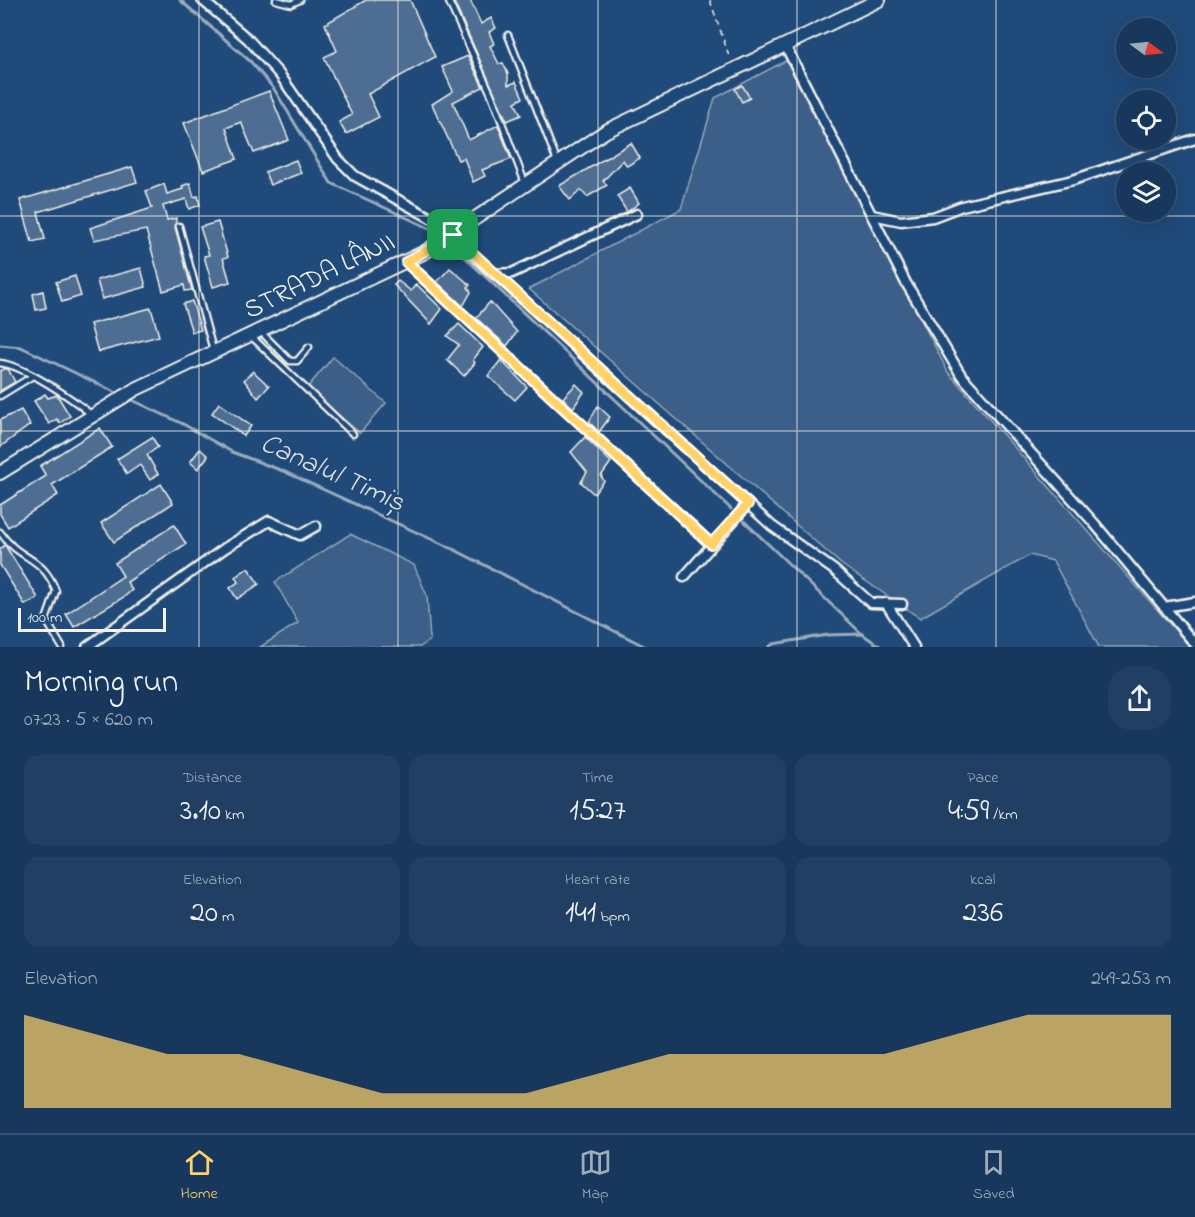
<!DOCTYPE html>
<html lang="en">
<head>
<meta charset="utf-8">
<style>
  body { margin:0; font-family:"Indie Flower",sans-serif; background:#203f62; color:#f1f3f6; height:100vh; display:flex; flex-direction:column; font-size:22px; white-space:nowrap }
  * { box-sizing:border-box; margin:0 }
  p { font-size:20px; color:#9eacbb }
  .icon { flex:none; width:33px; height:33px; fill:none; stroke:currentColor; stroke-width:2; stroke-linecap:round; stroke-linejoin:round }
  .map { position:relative; height:647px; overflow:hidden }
  .panel { display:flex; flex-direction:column; background:#17385c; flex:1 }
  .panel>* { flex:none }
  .needle { width:39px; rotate:105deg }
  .fabs { position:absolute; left:1116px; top:18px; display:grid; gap:12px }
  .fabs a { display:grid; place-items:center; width:60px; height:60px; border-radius:50%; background:#17385c; box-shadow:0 6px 24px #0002,0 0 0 2px #365272; font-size:30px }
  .scale { position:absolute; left:18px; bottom:15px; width:148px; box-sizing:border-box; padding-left:6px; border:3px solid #f4f1e8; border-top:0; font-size:16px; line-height:21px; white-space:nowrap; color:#f4f1e8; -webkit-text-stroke:4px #1f4a7a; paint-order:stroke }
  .pin { position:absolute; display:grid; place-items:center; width:51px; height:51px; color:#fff; margin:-26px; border-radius:12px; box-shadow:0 3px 9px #0006 }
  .round { display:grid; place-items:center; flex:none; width:63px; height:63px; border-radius:24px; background:#203f62 }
  .overview { display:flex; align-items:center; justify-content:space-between; height:102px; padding:0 24px }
  h1 { font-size:33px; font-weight:600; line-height:45px }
  .metrics { display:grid; grid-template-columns:repeat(3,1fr); gap:9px; height:102px; padding:6px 24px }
  .metrics div { display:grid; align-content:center; border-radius:15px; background:#203f62; text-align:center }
  .metrics b { font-size:30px; font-weight:600 }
  .metrics small { font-size:16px; font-weight:400 }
  .metrics p { font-size:16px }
  .chart { height:168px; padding:12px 24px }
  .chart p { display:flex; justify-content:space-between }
  .chart svg { width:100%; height:108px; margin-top:6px; fill:#ffd166; opacity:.7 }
  .tab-bar { display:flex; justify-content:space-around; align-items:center; height:84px; border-top:2px solid #365272; background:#17385c; font-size:16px; color:#9eacbb }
  .tab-bar a { display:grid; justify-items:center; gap:3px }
  .tab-bar .current { color:#ffd166 }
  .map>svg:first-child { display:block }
</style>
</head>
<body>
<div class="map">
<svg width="1195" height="647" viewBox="0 0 1195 647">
  <rect width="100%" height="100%" fill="#1f4a7a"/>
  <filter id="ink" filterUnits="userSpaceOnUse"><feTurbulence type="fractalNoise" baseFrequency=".0167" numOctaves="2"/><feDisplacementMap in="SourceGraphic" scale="12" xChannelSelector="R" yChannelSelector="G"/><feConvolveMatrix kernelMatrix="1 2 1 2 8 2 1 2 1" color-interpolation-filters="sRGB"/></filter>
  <g filter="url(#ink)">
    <g fill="#3a5f88" stroke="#97a8b8" stroke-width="1.5">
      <path d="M787 60 948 372 1190 647H1099L1053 561 1030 555 920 618 842 565 529 289 681 209 715 98Z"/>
      <path d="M333 357 386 403 360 433 307 388Z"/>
      <path d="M350 534 414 565 427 596 430 640 420 647H260L298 623 275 582Z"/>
    </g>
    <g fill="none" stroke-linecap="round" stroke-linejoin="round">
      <g stroke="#9cacbb" stroke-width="3">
        <path d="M180 0 251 62 274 89 331 183 440 233"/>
        <path d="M453 246 731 509"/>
        <path d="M0 345 21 347 119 394"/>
        <path d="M128 398 183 424 232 452 283 471 455 550 646 647"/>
        <path d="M744 521 862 634"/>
        <path d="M769 647 773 644 828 635 862 634 881 647"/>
      </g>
    </g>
    <g fill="#4d6e92" stroke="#f4f1e8" stroke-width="1.5">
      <path d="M366 0H410L435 57 368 94 379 117 346 134 339 122 352 115 324 57 337 51 325 24Z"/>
      <path d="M453 0H470L481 24 491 18 496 28 489 32 494 44 490 46 499 64 503 63 508 74V85L516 82 523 98 515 102 521 115 507 121Z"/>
      <path d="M468 56 483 87 453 102 469 140 498 125 511 159 482 170 485 176 473 182 464 158 458 160 432 104 453 91 442 67Z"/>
      <path d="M742 85 750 98 742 102 735 89Z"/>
      <path d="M269 91 289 140 254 153 241 122 226 128 237 159 203 171 184 123Z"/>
      <path d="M631 143 640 158 627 166 623 160 603 181 607 185 587 197 581 190 570 200 559 186Z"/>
      <path d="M296 160 301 173 270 185 265 172Z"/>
      <path d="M132 167 137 182 38 212 45 239 32 242 20 200Z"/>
      <path d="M190 183 194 197 198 196 200 205 189 209 186 199 163 206 167 220 176 218 175 227 192 290 185 291 184 285 163 291 146 230 94 240 90 228 152 208 146 191 164 184 167 194 183 189 182 186Z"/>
      <path d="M630 188 639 203 627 212 617 196Z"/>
      <path d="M218 222 228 257 223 258 230 282 213 287 204 256 209 255 200 227Z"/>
      <path d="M141 268 146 287 102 299 97 280Z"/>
      <path d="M450 268 470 285 468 287 471 292 463 306 437 282Z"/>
      <path d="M75 276 81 296 62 302 56 282Z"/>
      <path d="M398 281 411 291 416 284 442 309 431 324 394 285Z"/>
      <path d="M43 291 46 308 36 310 33 294Z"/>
      <path d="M192 301 201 330 192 332 183 304Z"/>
      <path d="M490 302 517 332 507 346 476 318Z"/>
      <path d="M151 308 159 336 98 352 90 324Z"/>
      <path d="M459 324 483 347 473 360 475 363 464 376 447 360 459 345 447 336Z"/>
      <path d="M501 360 527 387 515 400 488 376Z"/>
      <path d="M4 369H8L15 382 0 391V371Z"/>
      <path d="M253 371 269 386 258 398 244 380Z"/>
      <path d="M576 384 584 392 573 408 563 398Z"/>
      <path d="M45 394 48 398 57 395 70 416 60 423 57 419 49 424 34 401Z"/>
      <path d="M219 403 251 426 244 436 212 413Z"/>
      <path d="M598 406 610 417 599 432 589 422Z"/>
      <path d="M21 410 30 425 0 447V420Z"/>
      <path d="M100 428 112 447 52 485 58 495 8 527 0 514V505L46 476 40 466Z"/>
      <path d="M152 437 158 447 147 455 158 474 150 480 140 465 127 474 117 459Z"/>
      <path d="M585 437 611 462 601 476 604 481 594 494 581 482 587 472 571 452Z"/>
      <path d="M200 449 208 456 198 469 190 462Z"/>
      <path d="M161 484 173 503 114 542 101 523Z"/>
      <path d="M174 525 186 544 127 582 132 590 124 597 74 627 66 614 123 576 115 563Z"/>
      <path d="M5 545 38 598 25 605 0 565V549Z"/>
      <path d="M248 568 259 584 237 599 230 588 238 582 235 577Z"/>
    </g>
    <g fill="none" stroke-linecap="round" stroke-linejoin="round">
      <g stroke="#f4f1e8" stroke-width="9">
        <g id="service">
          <path d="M276 0 291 4 300 0"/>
          <path d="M448 0 491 94 525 183"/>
          <path d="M508 35 557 161"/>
          <path d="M179 226 213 350"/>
          <path d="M261 332 290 361H297L309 347"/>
          <path d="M252 337 353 434"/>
          <path d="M0 363C25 366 73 399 92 415"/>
          <path d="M0 396 31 377"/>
          <path d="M0 532C20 562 42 554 56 591L46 620 62 647"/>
        </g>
      </g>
      <g stroke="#f4f1e8" stroke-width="13">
        <g id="minor">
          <path d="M202 0 248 39 280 75 338 159 355 176 438 222 494 274 512 273 637 214"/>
          <path d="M785 45 906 283 961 375 1094 523 1195 644"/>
          <path d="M872 215 901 221 933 217 962 206 1073 180 1195 139"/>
          <path d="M406 262 711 544"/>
          <path d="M495 274 772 526 834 570 871 603 902 604"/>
          <path d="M684 577 748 504"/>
          <path d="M886 603 914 647"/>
          <path d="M1164 607 1195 602"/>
          <path d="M87 647 225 548 269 521 300 535 316 526"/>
        </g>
      </g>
      <g stroke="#f4f1e8" stroke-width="16">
        <path id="secondary" d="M0 473 136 389 425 252 606 131 879 0"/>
      </g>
      <path stroke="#f4f1e8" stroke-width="1.5" stroke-dasharray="6 4.5" stroke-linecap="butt" d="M710 0 730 59"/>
      <use href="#service" stroke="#1f4a7a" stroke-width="4.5"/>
      <use href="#minor" stroke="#1f4a7a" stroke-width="8"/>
      <use href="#secondary" stroke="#1f4a7a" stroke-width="12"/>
    </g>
  </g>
  <g fill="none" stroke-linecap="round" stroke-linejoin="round" filter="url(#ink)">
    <g stroke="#fff" stroke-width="12">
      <path id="route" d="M453 235 748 504 711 544 406 262Z"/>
    </g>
    <use href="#route" stroke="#ffd166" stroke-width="8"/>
  </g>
  <path fill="none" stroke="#f4f1e8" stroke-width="1.5" stroke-opacity="0.55" d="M199 0V647M398 0V647M598 0V647M797 0V647M996 0V647M0 216H1195M0 431H1195"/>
  <g text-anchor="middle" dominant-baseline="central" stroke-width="4.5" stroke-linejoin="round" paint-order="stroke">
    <g font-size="27" fill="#f4f1e8" stroke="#1f4a7a">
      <text transform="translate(320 277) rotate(-26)">STRADA LÂNII</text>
    </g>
    <g font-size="28" font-style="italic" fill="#dee0dd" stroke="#1f4a7a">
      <text transform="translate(332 474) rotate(24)">Canalul Timiș</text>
    </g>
  </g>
</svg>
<div class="fabs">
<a><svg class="needle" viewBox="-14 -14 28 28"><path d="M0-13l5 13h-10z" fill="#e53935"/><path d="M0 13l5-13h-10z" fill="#9eacbb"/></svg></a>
<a><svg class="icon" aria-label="locate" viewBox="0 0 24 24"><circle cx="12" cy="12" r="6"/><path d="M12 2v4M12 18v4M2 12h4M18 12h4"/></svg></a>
<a><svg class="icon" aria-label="layers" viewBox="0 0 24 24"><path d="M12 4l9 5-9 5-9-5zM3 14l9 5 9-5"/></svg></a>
</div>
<div class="scale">100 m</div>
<div class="pin" style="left:453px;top:235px;background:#1e9e55"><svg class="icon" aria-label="arrive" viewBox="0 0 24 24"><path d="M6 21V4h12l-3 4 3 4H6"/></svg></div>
</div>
<section class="panel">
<div class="overview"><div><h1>Morning run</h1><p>07:23 · 5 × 620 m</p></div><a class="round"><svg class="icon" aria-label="share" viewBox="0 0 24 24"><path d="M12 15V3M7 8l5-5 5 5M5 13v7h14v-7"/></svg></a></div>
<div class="metrics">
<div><p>Distance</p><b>3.10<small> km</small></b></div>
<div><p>Time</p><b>15:27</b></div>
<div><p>Pace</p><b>4:59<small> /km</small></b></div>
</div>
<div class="metrics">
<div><p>Elevation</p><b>20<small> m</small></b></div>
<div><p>Heart rate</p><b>141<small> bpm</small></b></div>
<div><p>kcal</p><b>236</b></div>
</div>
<div class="chart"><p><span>Elevation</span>249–253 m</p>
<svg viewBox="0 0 160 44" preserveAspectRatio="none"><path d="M0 44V6L10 14L20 22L30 22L40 30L50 38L60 38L70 38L80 30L90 22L100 22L110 22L120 22L130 14L140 6L150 6L160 6V44z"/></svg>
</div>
</section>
<nav class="tab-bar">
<a class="current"><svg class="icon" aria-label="home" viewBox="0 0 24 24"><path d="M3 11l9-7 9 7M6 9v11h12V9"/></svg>Home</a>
<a><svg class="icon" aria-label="map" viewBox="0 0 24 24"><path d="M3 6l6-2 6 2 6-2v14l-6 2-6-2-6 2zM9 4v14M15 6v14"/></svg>Map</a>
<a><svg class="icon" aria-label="saved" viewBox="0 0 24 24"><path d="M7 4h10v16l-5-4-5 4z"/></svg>Saved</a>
</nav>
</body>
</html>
